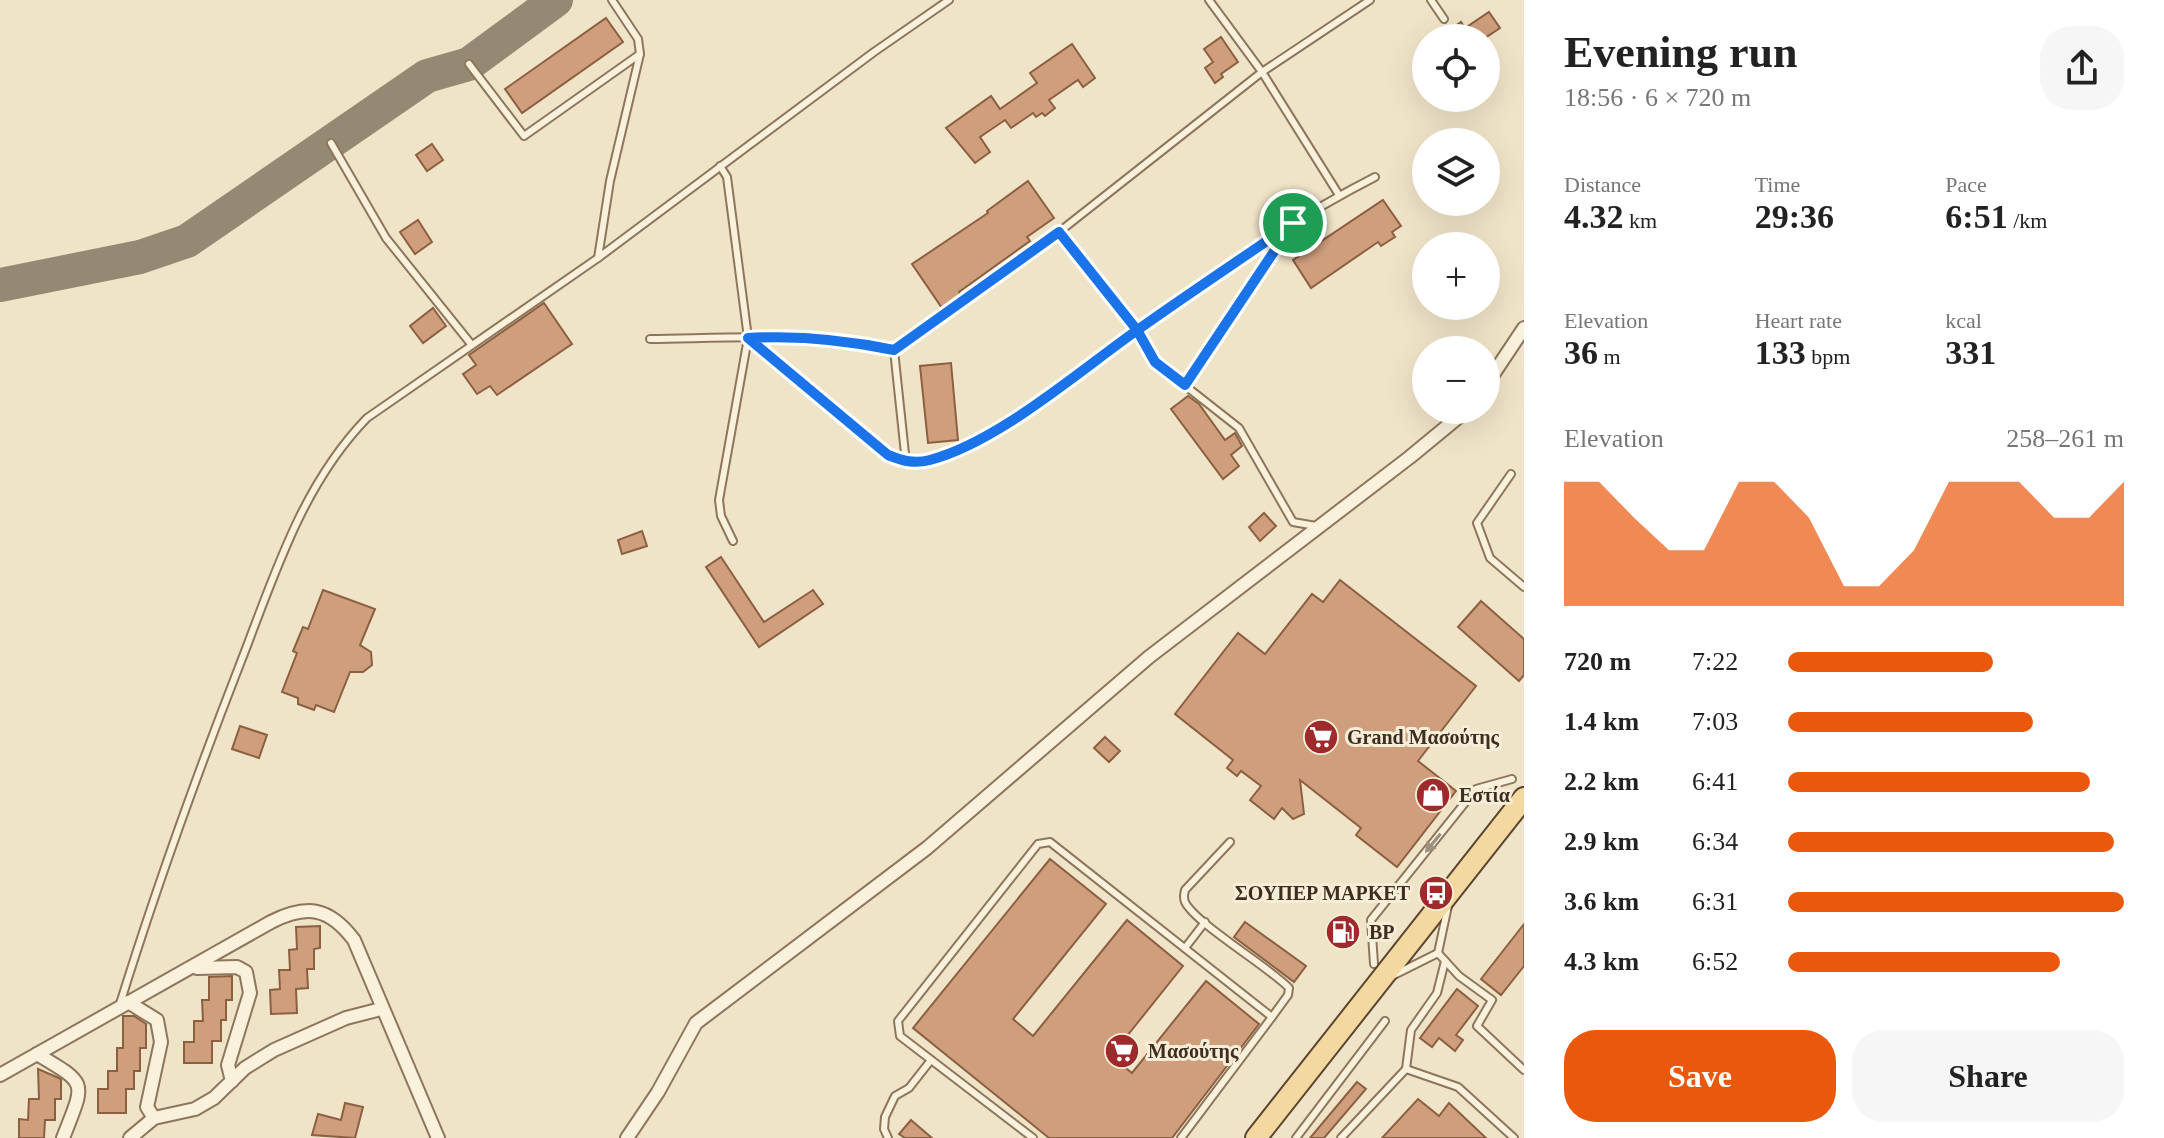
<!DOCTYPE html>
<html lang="en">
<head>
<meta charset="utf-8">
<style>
  body { margin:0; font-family:"Times New Roman",serif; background:#f6f6f6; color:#222; height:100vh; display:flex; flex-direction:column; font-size:30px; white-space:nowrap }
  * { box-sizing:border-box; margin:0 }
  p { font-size:26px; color:#767676 }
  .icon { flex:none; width:44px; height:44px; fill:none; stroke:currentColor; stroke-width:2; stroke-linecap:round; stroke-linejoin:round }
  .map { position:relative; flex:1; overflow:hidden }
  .details { display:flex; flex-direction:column; background:#fff; width:640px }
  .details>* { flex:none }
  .fabs { position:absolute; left:1412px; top:24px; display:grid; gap:16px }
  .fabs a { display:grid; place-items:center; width:88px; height:88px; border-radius:50%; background:#fff; box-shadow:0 8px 32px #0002; font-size:40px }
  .pin { position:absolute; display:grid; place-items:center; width:68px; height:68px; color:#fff; margin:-34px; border:4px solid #fff; border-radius:50%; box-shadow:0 2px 8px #0007 }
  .round { display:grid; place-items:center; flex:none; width:84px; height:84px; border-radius:32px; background:#f6f6f6 }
  .summary { display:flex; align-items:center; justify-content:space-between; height:136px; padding:0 40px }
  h1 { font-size:44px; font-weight:600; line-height:60px }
  .figures { display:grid; grid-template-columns:repeat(3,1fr); gap:12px; height:136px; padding:8px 40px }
  .figures div { display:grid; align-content:center }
  .figures b { font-size:34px; font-weight:600 }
  .figures small { font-size:22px; font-weight:400 }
  .figures p { font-size:22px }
  .chart { height:224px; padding:16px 40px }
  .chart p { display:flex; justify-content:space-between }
  .chart svg { width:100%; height:144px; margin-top:8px; fill:#ea580c; opacity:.7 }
  .action { display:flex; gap:16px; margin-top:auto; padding:16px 40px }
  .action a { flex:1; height:92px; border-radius:32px; background:#ea580c; color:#fff; font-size:32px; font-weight:600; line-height:92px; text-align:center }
  .action a+a { background:#f6f6f6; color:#222 }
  ul { padding:0 40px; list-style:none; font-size:26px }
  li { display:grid; grid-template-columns:128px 96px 1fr; align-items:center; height:60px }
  li i { height:20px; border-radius:10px; background:#ea580c }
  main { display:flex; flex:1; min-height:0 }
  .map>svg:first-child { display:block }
</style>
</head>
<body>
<main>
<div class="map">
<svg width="1524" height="1138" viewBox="0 0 1524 1138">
  <rect width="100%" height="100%" fill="#f0e4c8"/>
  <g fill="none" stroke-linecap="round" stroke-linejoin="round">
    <path stroke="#968974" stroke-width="34" d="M0 285 140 257 187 241 427 76 469 64 556 0"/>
  </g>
  <g fill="#cf9f7d" stroke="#8d5f41" stroke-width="2">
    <path d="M1489 12 1500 28 1485 38H1438L1461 22 1465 28Z"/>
    <path d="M606 18 623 42 522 113 505 89Z"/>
    <path d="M1221 37 1238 62 1221 74 1223 77 1215 83 1205 68 1213 62 1204 49Z"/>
    <path d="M1072 44 1095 78 1083 87 1078 80 1049 100 1055 108 1045 116 1042 113 1036 117 1033 113 1011 128 1005 120 980 137 990 152 975 163 946 128 991 96 1000 109 1037 83 1030 73Z"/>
    <path d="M432 144 443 160 427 171 416 155Z"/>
    <path d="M1028 181 1054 218 1027 237 1030 241 959 292 961 295 942 308 912 264 988 213 987 211Z"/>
    <path d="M1383 200 1401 226 1392 232 1395 237 1381 246 1378 242 1311 288 1293 260Z"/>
    <path d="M418 220 432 242 415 254 400 232Z"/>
    <path d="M544 303 572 344 497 395 490 386 477 394 463 374 476 365 469 355Z"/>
    <path d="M433 308 446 326 423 343 410 326Z"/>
    <path d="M951 363 958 440 928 443 920 366Z"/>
    <path d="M1188 396 1199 404 1225 440 1235 433 1242 446 1231 455 1239 466 1223 479 1171 409Z"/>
    <path d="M1264 513 1276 526 1260 541 1249 527Z"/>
    <path d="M642 531 647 546 622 554 618 540Z"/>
    <path d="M721 557 764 622 813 590 823 604 759 647 706 567Z"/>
    <path d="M1340 580 1476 686 1418 761 1456 791 1397 867 1356 835 1361 828 1300 780 1304 814 1293 819 1282 808 1274 819 1250 800 1261 786 1241 771 1237 776 1227 768 1233 760 1175 714 1238 633 1265 654 1312 594 1323 602Z"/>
    <path d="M323 590 375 609 360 645 371 652 372 665 363 672H350L334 712 316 705 314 710 298 704V698L282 692 297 653 293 651 303 627 308 629Z"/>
    <path d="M1481 601 1524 639V675L1519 681 1458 627Z"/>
    <path d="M240 726 267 735 259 758 232 749Z"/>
    <path d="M1105 737 1120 751 1109 762 1094 748Z"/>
    <path d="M1050 859 1106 904 1013 1019 1033 1036 1127 920 1183 966 1111 1056 1132 1073 1206 981 1259 1024 1172 1138H1049L913 1028Z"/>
    <path d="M1245 922 1306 966 1294 982 1234 937Z"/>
    <path d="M1524 924V966L1501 995 1481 979Z"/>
    <path d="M320 926V948L314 949V969H307L308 988 296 989 297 1013 271 1014 270 990 280 989 279 970H290L289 950 297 949 296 927Z"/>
    <path d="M232 976V1000H226V1020H221V1041H212V1063H184V1042H194V1021H203L202 1000H209V977Z"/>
    <path d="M1457 989 1478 1006 1456 1035 1463 1040 1455 1051 1439 1038 1432 1047 1420 1038Z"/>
    <path d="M123 1016H134L146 1024V1048H140V1071H134V1089H126V1113H98V1089H108V1071H117V1048H123Z"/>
    <path d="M38 1069 61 1079V1099H55V1120H45L44 1138H19V1119L28 1120 29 1099H39Z"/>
    <path d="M1357 1082 1366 1089 1324 1138H1310Z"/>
    <path d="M1418 1099 1439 1116 1449 1103 1486 1138H1382Z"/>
    <path d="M345 1103 363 1107 355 1138 312 1135 318 1114 341 1120Z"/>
    <path d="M911 1120 932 1138H905L899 1134Z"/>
  </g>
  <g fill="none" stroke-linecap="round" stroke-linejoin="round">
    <g stroke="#8d765c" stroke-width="10">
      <g id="lane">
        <path d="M1209 0 1262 72 1339 195"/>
        <path d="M1431 0 1444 19"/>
        <path d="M469 64 524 136 640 54"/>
        <path d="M331 143 386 238 471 344"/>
        <path d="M720 166 727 177 748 338 719 500 721 516 733 541"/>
        <path d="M1059 232 1137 330 1155 362 1239 428 1293 522 1316 526"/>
        <path d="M598 258 610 181 640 54 638 39 612 0"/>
        <path d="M748 338 888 455C903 461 914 464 929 460 994 444 1076 375 1130 335 1207 278 1289 221 1375 177"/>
        <path d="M650 339C733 338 813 332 894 350L1059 232 1262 72 1370 0"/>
        <path d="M894 350 906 463"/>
        <path d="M1185 385 1290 228"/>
        <path d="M1511 474 1477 523 1490 558 1524 587"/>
        <path d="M1230 842 1185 890C1184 895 1183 897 1185 902 1196 924 1268 966 1289 988L1288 995 1272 1017"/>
        <path d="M1185 948 1205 922"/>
        <path d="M1438 953 1459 976 1492 1000 1477 1026 1524 1070"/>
        <path d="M1438 953 1448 906"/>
        <path d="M1374 964 1371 920 1476 789 1512 779"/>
        <path d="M1392 976 1438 953"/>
        <path d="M119 1007C155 891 196 777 240 664 274 577 301 486 367 418L598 258 874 52 949 0"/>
        <path d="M1406 1069 1411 1030 1437 993 1445 961"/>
        <path d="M888 1138 884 1129 885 1117 895 1096 909 1088 931 1060"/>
        <path d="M1033 1138 900 1036 898 1021 1038 844 1050 842 1272 1017 1181 1138"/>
        <path d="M1296 1138 1385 1021"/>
        <path d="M1341 1138 1406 1069 1458 1087 1514 1138"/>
      </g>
    </g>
    <g stroke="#8d765c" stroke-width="16">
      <g id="street">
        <path d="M1486 385 1524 328"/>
        <path d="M197 968 237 967 246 972 250 993 228 1065 232 1081"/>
        <path d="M128 1002 157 1020 161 1042 147 1107 154 1118"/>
        <path d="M37 1054C89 1085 85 1081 63 1138"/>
        <path d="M0 1075 271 922C307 904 329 907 354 940L438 1138"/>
        <path d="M130 1138 154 1118 195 1109 214 1098 245 1068 274 1050 346 1018 381 1009"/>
        <path d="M627 1138 658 1092 696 1023 927 848 1149 657 1410 457 1467 410"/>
      </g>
    </g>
    <g stroke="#5b4430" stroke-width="24">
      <path id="primary" d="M1256 1138 1524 798"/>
    </g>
    <use href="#lane" stroke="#faf1dc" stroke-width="6"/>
    <use href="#street" stroke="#faf1dc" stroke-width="12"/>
    <use href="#primary" stroke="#f3d9a0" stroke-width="20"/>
  </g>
  <defs><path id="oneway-solid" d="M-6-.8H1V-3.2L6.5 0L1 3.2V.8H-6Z" transform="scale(2)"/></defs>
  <use fill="#9c907e" href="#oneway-solid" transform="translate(1433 843) rotate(129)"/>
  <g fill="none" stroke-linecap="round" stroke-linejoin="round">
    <g stroke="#fff" stroke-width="16">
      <path id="route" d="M1293 223C1241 259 1188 294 1136 331 1078 372 998 442 930 460 914 464 903 461 888 455L748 338C798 335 846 340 894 350L1059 232 1137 330 1155 362 1185 385 1293 223"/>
    </g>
    <use href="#route" stroke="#1a73e8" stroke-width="10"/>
  </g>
  <defs>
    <g id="supermarket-disc" transform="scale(1.8)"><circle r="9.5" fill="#9e2a2b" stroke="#f7eed8"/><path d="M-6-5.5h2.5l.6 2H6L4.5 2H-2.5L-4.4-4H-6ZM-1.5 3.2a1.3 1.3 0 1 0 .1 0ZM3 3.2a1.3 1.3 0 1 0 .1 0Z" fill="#fff"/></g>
    <g id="shop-disc" transform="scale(1.8)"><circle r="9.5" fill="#9e2a2b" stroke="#f7eed8"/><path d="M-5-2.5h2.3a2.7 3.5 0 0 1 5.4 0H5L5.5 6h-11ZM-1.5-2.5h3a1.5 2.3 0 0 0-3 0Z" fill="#fff"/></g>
    <g id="bus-disc" transform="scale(1.8)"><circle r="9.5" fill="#9e2a2b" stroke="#f7eed8"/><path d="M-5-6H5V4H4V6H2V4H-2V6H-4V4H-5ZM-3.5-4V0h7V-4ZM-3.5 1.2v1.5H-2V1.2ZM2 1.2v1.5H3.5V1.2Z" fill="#fff"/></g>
    <g id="fuel-disc" transform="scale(1.8)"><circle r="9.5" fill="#9e2a2b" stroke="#f7eed8"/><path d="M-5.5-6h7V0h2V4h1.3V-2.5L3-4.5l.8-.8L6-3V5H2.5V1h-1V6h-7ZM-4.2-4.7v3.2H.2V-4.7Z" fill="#fff"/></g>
  </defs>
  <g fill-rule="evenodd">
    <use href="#supermarket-disc" x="1321" y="737"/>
    <use href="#shop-disc" x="1433" y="795"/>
    <use href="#bus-disc" x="1436" y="893"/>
    <use href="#fuel-disc" x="1343" y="932"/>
    <use href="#supermarket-disc" x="1122" y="1051"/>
  </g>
  <g text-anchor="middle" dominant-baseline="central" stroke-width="6" stroke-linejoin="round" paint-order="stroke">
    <g font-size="20" font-weight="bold" fill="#3d2e20" stroke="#f7eed8" text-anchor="start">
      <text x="1347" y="737">Grand Μασούτης</text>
      <text x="1459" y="795">Εστία</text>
      <text x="1410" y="893" text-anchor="end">ΣΟΥΠΕΡ ΜΑΡΚΕΤ</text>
      <text x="1369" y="932">BP</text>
      <text x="1148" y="1051">Μασούτης</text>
    </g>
  </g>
</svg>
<div class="fabs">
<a><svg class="icon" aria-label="locate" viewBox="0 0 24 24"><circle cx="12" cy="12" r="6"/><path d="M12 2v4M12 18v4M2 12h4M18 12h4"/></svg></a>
<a><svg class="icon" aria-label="layers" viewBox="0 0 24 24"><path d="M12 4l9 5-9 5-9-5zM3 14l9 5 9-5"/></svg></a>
<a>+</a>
<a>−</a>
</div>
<div class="pin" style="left:1293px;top:223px;background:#1e9e55"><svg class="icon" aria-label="arrive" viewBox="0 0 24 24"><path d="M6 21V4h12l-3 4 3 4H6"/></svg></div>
</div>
<section class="details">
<div class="summary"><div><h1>Evening run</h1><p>18:56 · 6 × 720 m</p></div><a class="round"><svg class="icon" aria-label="share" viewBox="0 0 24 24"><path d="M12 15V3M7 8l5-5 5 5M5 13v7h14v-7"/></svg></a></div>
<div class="figures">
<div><p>Distance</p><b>4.32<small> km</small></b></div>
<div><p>Time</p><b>29:36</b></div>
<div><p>Pace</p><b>6:51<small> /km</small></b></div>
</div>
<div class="figures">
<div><p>Elevation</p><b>36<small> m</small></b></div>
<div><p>Heart rate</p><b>133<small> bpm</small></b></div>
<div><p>kcal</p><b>331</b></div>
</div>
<div class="chart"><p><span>Elevation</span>258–261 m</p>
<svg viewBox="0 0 160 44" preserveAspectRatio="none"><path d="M0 44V6L10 6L20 17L30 27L40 27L50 6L60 6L70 17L80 38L90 38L100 27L110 6L120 6L130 6L140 17L150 17L160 6V44z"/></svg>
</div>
<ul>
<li><b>720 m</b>7:22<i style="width:61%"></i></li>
<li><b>1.4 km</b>7:03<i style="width:73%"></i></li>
<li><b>2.2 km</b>6:41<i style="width:90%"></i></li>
<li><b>2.9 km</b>6:34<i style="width:97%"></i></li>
<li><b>3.6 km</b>6:31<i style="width:100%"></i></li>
<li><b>4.3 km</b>6:52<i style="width:81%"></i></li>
</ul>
<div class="action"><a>Save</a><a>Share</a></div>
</section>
</main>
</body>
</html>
